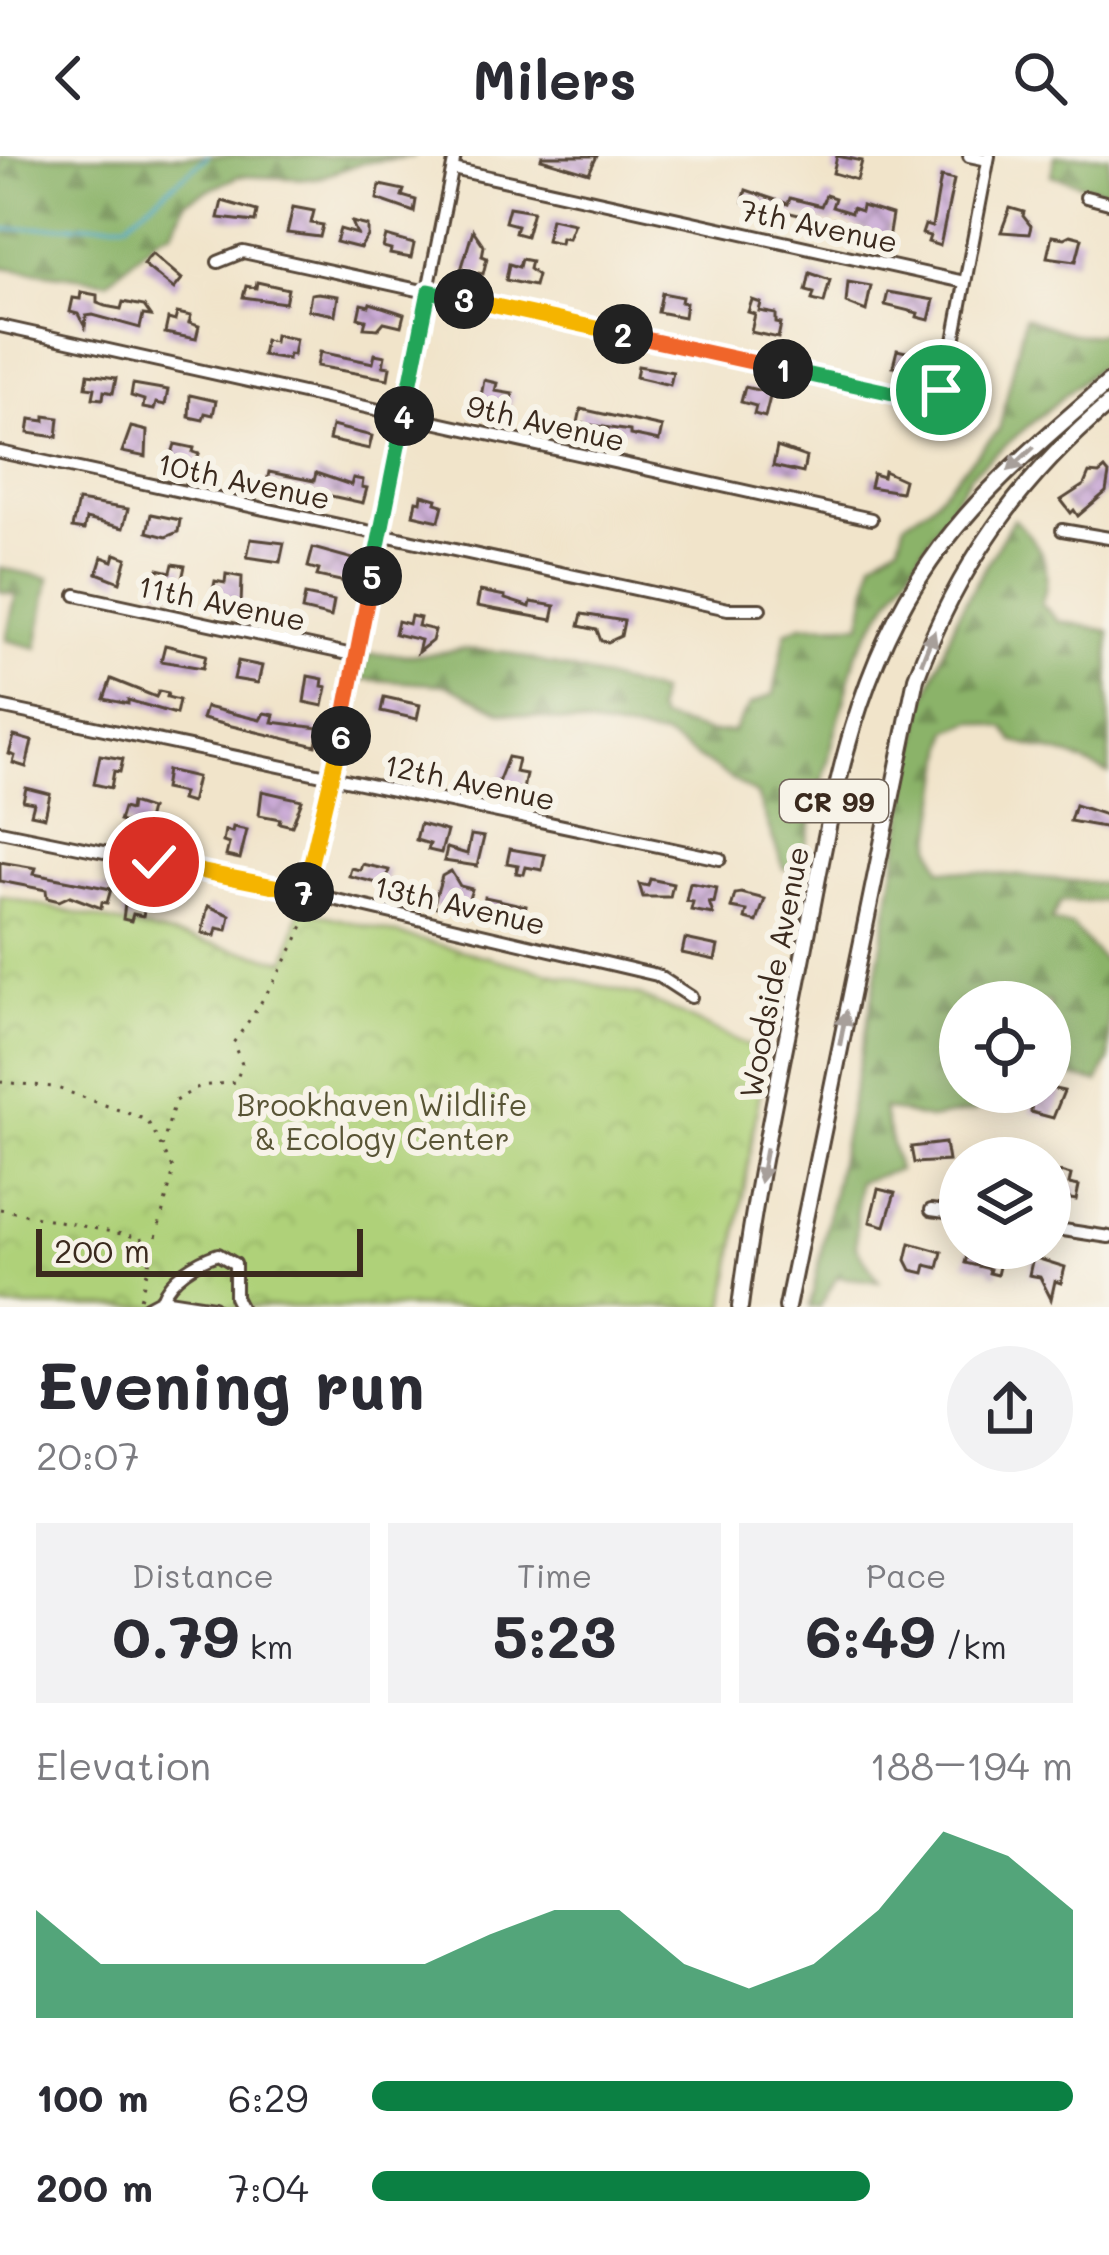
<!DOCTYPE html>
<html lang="en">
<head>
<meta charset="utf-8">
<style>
  body { margin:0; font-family:Mali,sans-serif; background:#f2f2f3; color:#2b2b33; height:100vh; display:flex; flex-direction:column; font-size:45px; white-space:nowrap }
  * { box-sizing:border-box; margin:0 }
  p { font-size:39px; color:#7c7c81 }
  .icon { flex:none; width:66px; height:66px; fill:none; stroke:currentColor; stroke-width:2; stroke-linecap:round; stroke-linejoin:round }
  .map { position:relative; height:1151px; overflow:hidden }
  .drawer { display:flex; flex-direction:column; background:#fff; flex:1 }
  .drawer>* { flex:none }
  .fabs { position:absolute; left:939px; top:825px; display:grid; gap:24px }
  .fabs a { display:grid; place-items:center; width:132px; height:132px; border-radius:50%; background:#fff; box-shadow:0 6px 30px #0003; font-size:60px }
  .scale { position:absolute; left:36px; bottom:30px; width:327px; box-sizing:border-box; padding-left:12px; border:6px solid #3b2a1e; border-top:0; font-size:33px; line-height:42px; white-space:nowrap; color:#3b2a1e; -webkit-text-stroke:9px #f7f3e8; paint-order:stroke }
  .pin { position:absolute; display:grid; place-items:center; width:102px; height:102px; color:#fff; margin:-51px; border:6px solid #fff; border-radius:50%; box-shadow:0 3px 12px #0007 }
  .km { position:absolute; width:60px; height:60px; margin:-30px; border-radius:50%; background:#222; color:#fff; font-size:33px; line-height:60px; text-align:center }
  .round { display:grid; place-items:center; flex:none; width:126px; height:126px; border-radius:63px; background:#f2f2f3 }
  .summary { display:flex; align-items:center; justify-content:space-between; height:204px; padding:0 36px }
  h1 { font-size:66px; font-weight:700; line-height:90px }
  .metrics { display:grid; grid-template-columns:repeat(3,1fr); gap:18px; height:204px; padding:12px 36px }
  .metrics div { display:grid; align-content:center; border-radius:0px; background:#f2f2f3; text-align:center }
  .metrics b { font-size:60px; font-weight:700 }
  .metrics small { font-size:33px; font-weight:400 }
  .metrics p { font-size:33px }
  .chart { height:336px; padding:24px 36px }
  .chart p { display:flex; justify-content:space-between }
  .chart svg { width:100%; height:216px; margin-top:12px; fill:#0b8043; opacity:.7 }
  ul { padding:0 36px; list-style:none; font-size:39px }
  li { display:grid; grid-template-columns:192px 144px 1fr; align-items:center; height:90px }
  li i { height:30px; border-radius:15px; background:#0b8043 }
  header { display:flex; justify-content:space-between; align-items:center; height:156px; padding:0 36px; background:#fff; font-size:54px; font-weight:700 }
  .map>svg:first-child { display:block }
</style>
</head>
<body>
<header><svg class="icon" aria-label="back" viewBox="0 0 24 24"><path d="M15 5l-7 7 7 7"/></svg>Milers<svg class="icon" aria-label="search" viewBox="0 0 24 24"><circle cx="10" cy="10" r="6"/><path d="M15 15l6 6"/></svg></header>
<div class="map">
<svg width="1109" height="1151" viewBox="0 0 1109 1151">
  <defs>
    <pattern id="forest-firs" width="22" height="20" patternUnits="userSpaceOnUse" patternTransform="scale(3)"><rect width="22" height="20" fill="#8bb369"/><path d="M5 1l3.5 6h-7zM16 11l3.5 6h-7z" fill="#739256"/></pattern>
    <pattern id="park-crowns" width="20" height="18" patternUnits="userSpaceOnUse" patternTransform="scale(3)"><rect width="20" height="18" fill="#afd179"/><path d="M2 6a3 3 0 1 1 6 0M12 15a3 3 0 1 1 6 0" fill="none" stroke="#97b468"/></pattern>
    <pattern id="building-cross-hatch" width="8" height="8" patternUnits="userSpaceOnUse" patternTransform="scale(3)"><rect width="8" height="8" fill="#c9a9d5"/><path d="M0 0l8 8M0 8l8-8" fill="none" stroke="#a48aac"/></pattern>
  </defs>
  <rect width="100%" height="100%" fill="#f7f3e8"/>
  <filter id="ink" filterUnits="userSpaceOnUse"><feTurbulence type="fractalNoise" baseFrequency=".00833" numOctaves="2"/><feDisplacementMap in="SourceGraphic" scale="24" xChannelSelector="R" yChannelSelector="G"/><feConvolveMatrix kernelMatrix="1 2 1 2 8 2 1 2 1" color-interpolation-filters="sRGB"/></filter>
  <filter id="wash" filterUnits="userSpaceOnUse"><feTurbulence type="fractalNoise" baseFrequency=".004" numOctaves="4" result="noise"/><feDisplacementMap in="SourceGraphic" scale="48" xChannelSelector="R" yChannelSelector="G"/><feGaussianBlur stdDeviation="2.7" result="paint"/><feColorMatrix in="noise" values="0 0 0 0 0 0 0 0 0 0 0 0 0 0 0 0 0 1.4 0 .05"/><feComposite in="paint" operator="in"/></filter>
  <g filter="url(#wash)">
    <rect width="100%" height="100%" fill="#f1e4ca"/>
    <g fill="url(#forest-firs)" stroke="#636e44" stroke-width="3">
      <path d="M0 0H415L361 7 315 23 239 20 186 45 172 75 160 79 108 125 0 111Z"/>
      <path d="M1055 0H1109V36L1051 19Z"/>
      <path d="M1025 161C1054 172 1080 187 1109 174V202L971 318 857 495 800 710 784 713 757 639 665 581 502 556 447 529 360 523 368 498 424 499 461 493 504 496 659 537 656 555 660 563 710 577 733 576 750 549 774 538 786 476 802 469 861 468 873 404 899 387 905 366 929 350 999 274Z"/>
      <path d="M1013 363C1041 388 1055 412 1041 448L1059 465 1109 475V618L1070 600 1014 586 1005 572 974 565 949 574 932 690 941 713 1109 728V745L1060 746 1051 765 1072 770 1109 811V904L1098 926 1050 916V846H960V936H992L976 955 929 963 883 952 898 1014 858 1026 856 1091 879 1125 837 1121 820 1151H810L874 833 923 549 958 458Z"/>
      <path d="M0 412 49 422 37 492 6 484 16 439 0 435Z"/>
    </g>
    <path fill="url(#park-crowns)" stroke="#757e4c" stroke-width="3" d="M0 740 286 805 300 753 640 840 766 898 725 1151H0Z"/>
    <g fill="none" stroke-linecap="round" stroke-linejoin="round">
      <path stroke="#4fabcd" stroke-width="3" d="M0 74 127 66 208 0"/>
    </g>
    <g id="blocks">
      <g fill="url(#building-cross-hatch)">
        <path d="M542 0H597L589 17 541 3Z"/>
        <path d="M837 0 862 5 857 24 833 17Z"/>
        <path d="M941 21 954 24 940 90 928 86 930 80 922 78 925 69 932 71Z"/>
        <path d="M380 29 404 34 402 40 416 44 414 56 377 43Z"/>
        <path d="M746 34 788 48 790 42 821 50 826 39 835 42 832 51 851 57 852 52 861 55 862 50 892 59 888 83 834 63 833 67 743 46Z"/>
        <path d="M222 45 257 55 255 66 218 62Z"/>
        <path d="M293 51 314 55 311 67 323 69 320 81 287 77Z"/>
        <path d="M509 51 533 55 526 80 515 77 517 69 505 66Z"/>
        <path d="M1010 52 1024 56 1023 60 1031 70 1029 78 1001 76Z"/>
        <path d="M551 62 574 67 568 82 561 81 560 87 546 84Z"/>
        <path d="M352 66 368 70V80L360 92 336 86 340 73 357 78Z"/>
        <path d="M473 74 484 90 482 100 487 102 483 118 461 114Z"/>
        <path d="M1070 79 1082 82 1076 105 1047 101 1052 80 1064 82Z"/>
        <path d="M386 80 414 88 411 102 390 98 391 94 383 92Z"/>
        <path d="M152 97 182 123 174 133 143 108Z"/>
        <path d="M521 103 531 105 529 113 537 119 534 130 506 124 509 108 519 111Z"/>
        <path d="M810 117 830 124 824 147 812 144 814 137 806 135Z"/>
        <path d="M257 126 288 133 285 147 243 141 246 130 256 132Z"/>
        <path d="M848 126 871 130 866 155 846 147Z"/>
        <path d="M81 136 97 139V147L105 150 121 153 123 146 144 150 151 160 143 159 140 172 93 159 86 160 85 171 78 158 70 156 73 142 80 143Z"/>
        <path d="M888 136 934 144 929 164 917 161 918 157 885 149Z"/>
        <path d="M318 137 338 140 335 159 308 154 311 138Z"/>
        <path d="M662 137 682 141 681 146 686 147 684 161 658 156Z"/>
        <path d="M752 144 761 147 759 155 776 158V167L781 168 778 182 751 176 755 158 748 156Z"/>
        <path d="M370 147 404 158 401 170 384 166 378 173 364 172 366 164 358 162 361 148 369 150Z"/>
        <path d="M177 157 191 160 189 167 199 170 196 183 165 177 168 163 175 165Z"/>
        <path d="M275 179 296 183 293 199 289 198 288 203 262 199 265 184 274 186Z"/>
        <path d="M897 194 928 201 925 214 893 210Z"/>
        <path d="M320 196 373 207 375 198 385 200 383 210 390 211 388 223 317 210Z"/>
        <path d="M638 210 673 216 670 229 636 221Z"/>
        <path d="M88 218 116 222 113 237 104 235 103 243 93 242 95 232 86 231Z"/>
        <path d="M484 224 497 227 495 235 513 238 510 252 480 246Z"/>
        <path d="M133 228 168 234 165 249 156 247 154 254 143 252 144 244 131 240Z"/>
        <path d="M745 231 771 237 765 261 754 258 756 250 741 246Z"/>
        <path d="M190 239 216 245 213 259 205 257 203 264 189 261Z"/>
        <path d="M581 253 662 271 659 285 630 279V275L578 267Z"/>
        <path d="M45 260 59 262 57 281 28 277 30 263 45 265Z"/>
        <path d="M332 270 372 280 369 293 329 284Z"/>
        <path d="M131 271 147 275 146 301 122 296Z"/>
        <path d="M175 288 194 292 193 296 199 298 195 312 169 307Z"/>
        <path d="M777 291 806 301 803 317 773 310Z"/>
        <path d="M1105 313 1109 318 1106 336 1078 360 1074 354 1071 357 1061 344 1084 329 1089 317 1099 318Z"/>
        <path d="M884 315 904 324 901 336 870 331 873 318 883 321Z"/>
        <path d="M269 316 314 325 316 317 351 329 353 322 363 324 362 331 367 332 363 347 267 326Z"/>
        <path d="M422 339 437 343 436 347 443 349 439 365 413 359 416 345 421 346Z"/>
        <path d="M78 345 128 353 123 372 86 363 84 374 72 372Z"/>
        <path d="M151 358 180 364 178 376 166 381 147 376Z"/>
        <path d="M251 383 284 387 280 406 247 401Z"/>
        <path d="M313 392 353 403 345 426 317 420 319 414 308 411Z"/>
        <path d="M115 398 127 402 120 426 97 417 102 401 113 405Z"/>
        <path d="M173 408 185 410 179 437 154 432 158 413 171 416Z"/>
        <path d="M226 418 242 421 241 450 211 444 215 425 225 427Z"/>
        <path d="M480 435 505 440V443L530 451 531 446 555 450 552 464 477 450Z"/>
        <path d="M305 439 334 445 331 461 302 454Z"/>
        <path d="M582 458 624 465 621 480 608 486 601 485 597 474 579 470Z"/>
        <path d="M411 460 420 462 418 470 435 474 432 485 418 496 421 484 395 478 398 465 409 468Z"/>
        <path d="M165 489 206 499 203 512 161 505Z"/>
        <path d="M238 505 262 510 258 527 234 523Z"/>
        <path d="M308 520 323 523 322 530 327 531 323 550 304 546Z"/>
        <path d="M111 523 156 541 159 535 168 537 167 541 179 544 176 558 128 544V548L104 543Z"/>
        <path d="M384 541 420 549 417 563 381 555Z"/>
        <path d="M206 551 260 564 264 557 274 559 272 566 319 572 316 590 202 563Z"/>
        <path d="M14 580 32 585 26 611 13 607 15 600 9 598Z"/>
        <path d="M100 599 123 603 120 616 114 615 111 632 94 628Z"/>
        <path d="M508 601 518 603 515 616 526 618 523 634 497 629Z"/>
        <path d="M167 614 197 621 191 647 181 644 183 637 164 633Z"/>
        <path d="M26 632 50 638 45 661 31 658 34 647 23 645Z"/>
        <path d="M262 635 302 644 292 670 279 667 280 663 259 659Z"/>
        <path d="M131 647 150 653 143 681 130 678 132 669 119 665 123 652 130 654Z"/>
        <path d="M1075 649 1109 660V672L1070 665Z"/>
        <path d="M420 668 447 675 441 697 428 694 430 688 416 684Z"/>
        <path d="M233 671 247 674 240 703 226 700 229 688 223 686 225 674 232 676Z"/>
        <path d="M471 679 484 681 477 710 444 705 447 692 467 698Z"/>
        <path d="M510 693 545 699 542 714 526 711 524 718 516 717 518 709 507 707Z"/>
        <path d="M0 706 36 712 34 718 111 733 107 747 102 746 101 752 70 740 59 745 47 742 46 734 0 725Z"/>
        <path d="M362 708 389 714 385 729 349 720 351 712 360 714Z"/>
        <path d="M451 715 460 730 472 733 467 749 446 743 444 753 433 750 442 720Z"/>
        <path d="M650 723 673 728 670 741H643L639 728 648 730Z"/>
        <path d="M690 727 717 732 714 747 709 746 713 758 691 754 693 746 686 745Z"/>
        <path d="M127 733 141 736 138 747 145 749 143 760 133 758 131 765 123 763Z"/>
        <path d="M741 737 765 743 757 766 745 763 747 755 731 752 735 738Z"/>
        <path d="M485 741 526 750 524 760 514 764 494 760 495 757 483 754Z"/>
        <path d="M208 750 230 759 227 774 217 772 215 780 202 777Z"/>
        <path d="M685 783 718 790 715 804 682 797Z"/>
        <path d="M1050 932 1064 935 1053 962 1031 956 1032 940 1043 941Z"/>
        <path d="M945 987 948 1005 914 1007 911 991Z"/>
        <path d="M1060 1016 1071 1019 1069 1028 1079 1030 1076 1044 1050 1039V1023L1058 1025Z"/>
        <path d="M878 1033 895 1037 885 1070 870 1066Z"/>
        <path d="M910 1087 942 1096 938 1112 926 1109 924 1117 911 1114 906 1104Z"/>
        <path d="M969 1092 1002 1098 997 1119 989 1117 990 1113 965 1107Z"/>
        <path d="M1033 1101 1065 1111 1061 1127 1055 1125 1051 1143 1040 1121 1029 1119Z"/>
      </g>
    </g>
  </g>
  <g filter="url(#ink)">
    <use href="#blocks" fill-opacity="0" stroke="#564638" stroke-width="3"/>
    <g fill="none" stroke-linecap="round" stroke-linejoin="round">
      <g stroke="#564638" stroke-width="16">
        <g id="minor">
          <path d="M969 0 988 4"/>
          <path d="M453 13 964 126"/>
          <path d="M1086 41 1109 47"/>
          <path d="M218 106 243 96 911 241 931 240 941 234 948 217 989 0"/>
          <path d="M0 170 871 363"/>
          <path d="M0 296 728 453H760"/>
          <path d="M1062 374 1109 382"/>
          <path d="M76 439 357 500"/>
          <path d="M0 551 720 703"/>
          <path d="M0 675 307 737 657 819 691 841"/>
          <path d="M307 737 455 0"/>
          <path d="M931 1054 960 1058"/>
          <path d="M1050 1072 1109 1081"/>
          <path d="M162 1143C170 1121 197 1105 218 1098L235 1108V1141L240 1151"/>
          <path d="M147 1151 162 1143 213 1151"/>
        </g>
      </g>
      <g stroke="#564638" stroke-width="20">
        <g id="major">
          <path d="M740 1151C754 1037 779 923 801 810 829 670 846 527 930 406 978 336 1045 282 1109 226"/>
          <path d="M787 1151 916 522C957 412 1019 323 1109 248"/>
        </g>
      </g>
      <g stroke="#564638" stroke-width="3" stroke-dasharray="3 9" stroke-linecap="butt">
        <path d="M0 926 54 931 147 964 174 1014 150 1104"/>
        <path d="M162 991 175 945 200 930 236 926 242 908 233 887C253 861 308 776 309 747"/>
        <path d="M0 1053 141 1082 150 1104 140 1143"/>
      </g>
      <use href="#minor" stroke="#fff" stroke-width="10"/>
      <use href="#major" stroke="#fff" stroke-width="14"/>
    </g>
    <defs><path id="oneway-solid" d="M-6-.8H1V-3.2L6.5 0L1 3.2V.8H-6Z" transform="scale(3)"/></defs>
    <g fill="#a79f9a">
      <use href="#oneway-solid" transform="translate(1021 303) rotate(137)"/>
      <use href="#oneway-solid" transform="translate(928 491) rotate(-68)"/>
      <use href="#oneway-solid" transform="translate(843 872) rotate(-79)"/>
      <use href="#oneway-solid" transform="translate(763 1009) rotate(100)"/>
    </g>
  </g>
  <g fill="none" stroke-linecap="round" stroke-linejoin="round" filter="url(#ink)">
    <g stroke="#fff" stroke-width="24">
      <path id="split-1" d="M783 213 911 241 941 234"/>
    </g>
    <g stroke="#fff" stroke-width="24">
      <path id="split-2" d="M623 178 783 213"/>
    </g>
    <g stroke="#fff" stroke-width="24">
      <path id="split-3" d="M464 143 623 178"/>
    </g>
    <g stroke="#fff" stroke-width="24">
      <path id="split-4" d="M404 260 429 135 464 143"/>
    </g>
    <g stroke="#fff" stroke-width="24">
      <path id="split-5" d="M372 420 404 260"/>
    </g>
    <g stroke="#fff" stroke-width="24">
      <path id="split-6" d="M341 580 372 420"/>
    </g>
    <g stroke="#fff" stroke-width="24">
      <path id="split-7" d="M304 736 341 580"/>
    </g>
    <g stroke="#fff" stroke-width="24">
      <path id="split-8" d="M154 706 304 736"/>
    </g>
    <use href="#split-1" stroke="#22a559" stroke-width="15"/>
    <use href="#split-2" stroke="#f0652b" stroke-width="15"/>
    <use href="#split-3" stroke="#f5b400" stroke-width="15"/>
    <use href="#split-4" stroke="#22a559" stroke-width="15"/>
    <use href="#split-5" stroke="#22a559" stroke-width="15"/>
    <use href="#split-6" stroke="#f0652b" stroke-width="15"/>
    <use href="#split-7" stroke="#f5b400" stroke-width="15"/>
    <use href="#split-8" stroke="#f5b400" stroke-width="15"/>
  </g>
  <g text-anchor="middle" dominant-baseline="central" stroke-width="12" stroke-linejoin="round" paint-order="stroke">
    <rect fill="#f7f3e8" stroke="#73665b" stroke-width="3" x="780" y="624" width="108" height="42" rx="9"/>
    <g font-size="27" font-weight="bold" fill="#3b2a1e">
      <text x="834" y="645">CR 99</text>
    </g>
    <g font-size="30" fill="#3b2a1e" stroke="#f7f3e8">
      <text transform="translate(819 69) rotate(12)">7th Avenue</text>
      <text transform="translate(546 266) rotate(13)">9th Avenue</text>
      <text transform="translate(244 324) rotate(12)">10th Avenue</text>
      <text transform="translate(222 446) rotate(12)">11th Avenue</text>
      <text transform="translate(470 625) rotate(12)">12th Avenue</text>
      <text transform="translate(460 748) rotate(13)">13th Avenue</text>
      <text transform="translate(773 816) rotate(-79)">Woodside Avenue</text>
    </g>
    <g font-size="30" fill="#585435" stroke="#f7f3e8">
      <text x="382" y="948">Brookhaven Wildlife<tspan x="382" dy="34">&amp; Ecology Center</tspan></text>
    </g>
  </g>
</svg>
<div class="fabs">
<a><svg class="icon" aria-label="locate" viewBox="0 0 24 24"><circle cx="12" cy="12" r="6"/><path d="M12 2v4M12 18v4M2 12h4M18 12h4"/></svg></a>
<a><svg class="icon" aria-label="layers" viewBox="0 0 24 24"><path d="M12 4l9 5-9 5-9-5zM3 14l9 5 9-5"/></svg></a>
</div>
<div class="scale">200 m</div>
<div class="pin" style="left:941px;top:234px;background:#1e9e55"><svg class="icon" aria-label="arrive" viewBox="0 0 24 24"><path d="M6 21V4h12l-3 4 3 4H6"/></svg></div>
<div class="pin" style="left:154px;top:706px;background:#d93025"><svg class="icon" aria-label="check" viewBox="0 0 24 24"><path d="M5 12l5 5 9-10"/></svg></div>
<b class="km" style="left:783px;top:213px">1</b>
<b class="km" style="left:623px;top:178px">2</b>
<b class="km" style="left:464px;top:143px">3</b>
<b class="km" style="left:404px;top:260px">4</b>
<b class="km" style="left:372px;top:420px">5</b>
<b class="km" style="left:341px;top:580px">6</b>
<b class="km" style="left:304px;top:736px">7</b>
</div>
<section class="drawer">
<div class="summary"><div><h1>Evening run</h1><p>20:07</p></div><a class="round"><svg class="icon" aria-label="share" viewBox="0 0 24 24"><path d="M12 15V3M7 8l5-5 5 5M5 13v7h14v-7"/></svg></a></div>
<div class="metrics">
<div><p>Distance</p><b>0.79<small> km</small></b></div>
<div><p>Time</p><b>5:23</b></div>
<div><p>Pace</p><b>6:49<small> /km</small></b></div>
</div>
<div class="chart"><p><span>Elevation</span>188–194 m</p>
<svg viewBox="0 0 160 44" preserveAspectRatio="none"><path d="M0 44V22L10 33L20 33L30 33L40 33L50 33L60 33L70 27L80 22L90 22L100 33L110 38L120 33L130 22L140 6L150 11L160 22V44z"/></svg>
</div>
<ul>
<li><b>100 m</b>6:29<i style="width:100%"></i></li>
<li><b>200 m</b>7:04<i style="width:71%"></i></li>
</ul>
</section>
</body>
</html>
